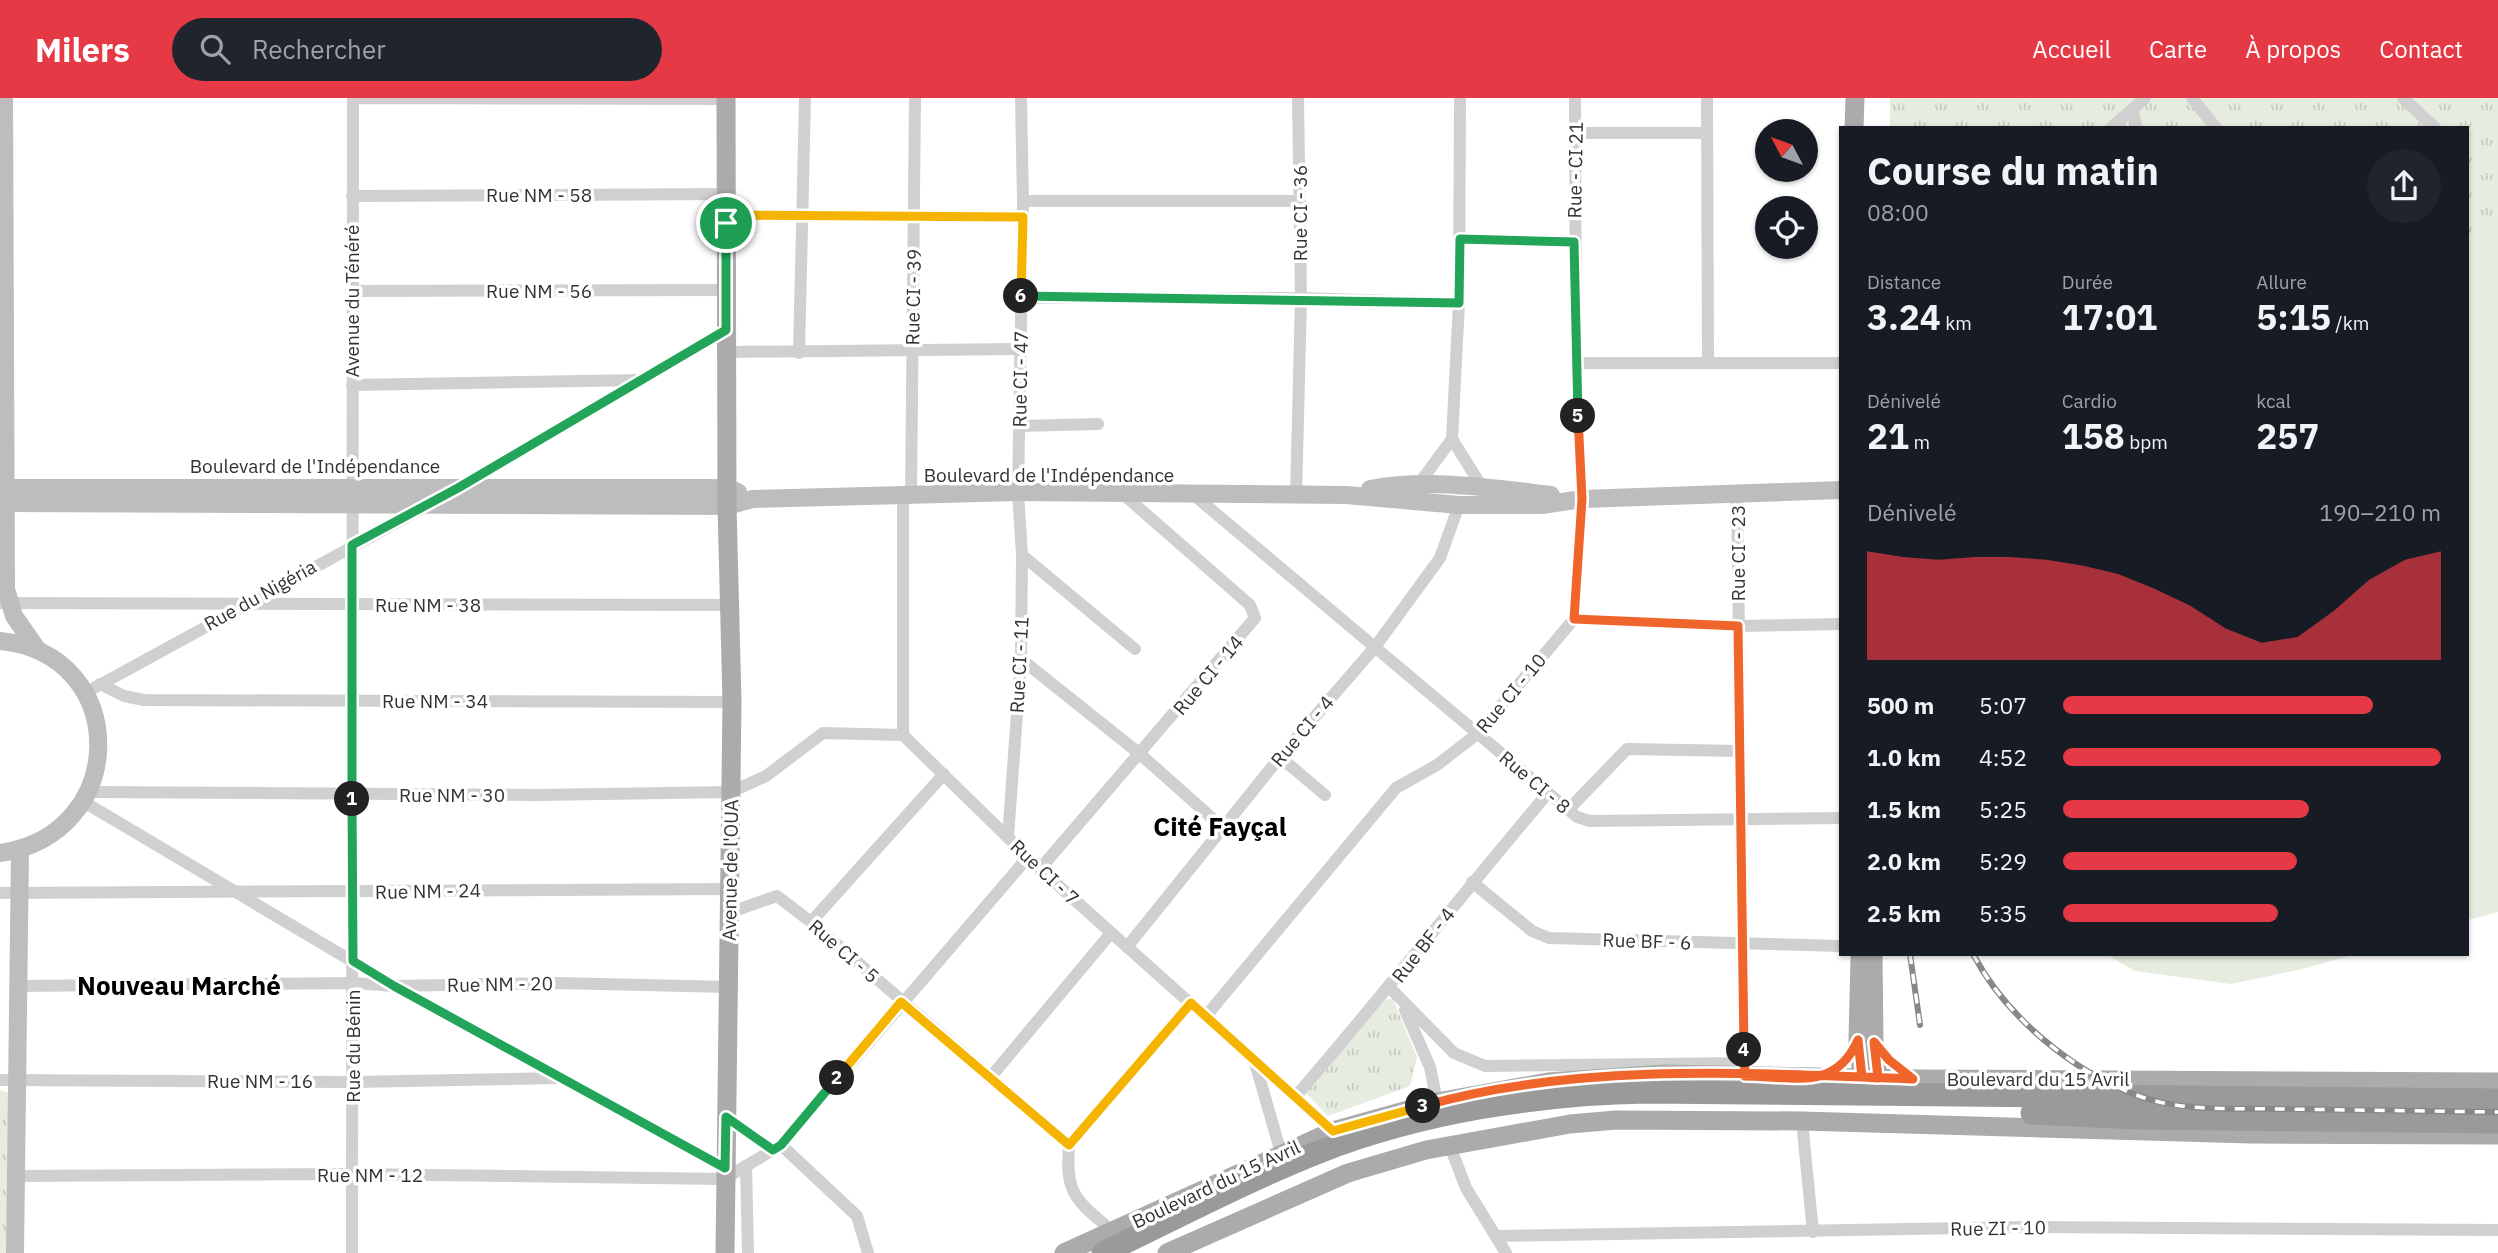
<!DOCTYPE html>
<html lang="fr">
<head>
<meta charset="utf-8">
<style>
  body { margin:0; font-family:"IBM Plex Sans",sans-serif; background:#20242c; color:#f1f3f6; height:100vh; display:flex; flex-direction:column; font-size:26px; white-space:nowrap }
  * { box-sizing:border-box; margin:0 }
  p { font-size:23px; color:#9ea1a6 }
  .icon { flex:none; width:38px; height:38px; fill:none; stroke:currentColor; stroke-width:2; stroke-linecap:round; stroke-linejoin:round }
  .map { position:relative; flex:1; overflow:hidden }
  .drawer { position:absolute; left:1839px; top:28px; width:630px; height:830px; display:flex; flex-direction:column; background:#171b24; border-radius:0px; box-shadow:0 2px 5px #0004 }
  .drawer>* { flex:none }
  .needle { width:46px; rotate:311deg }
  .controls { position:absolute; left:1755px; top:21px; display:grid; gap:14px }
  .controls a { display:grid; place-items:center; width:63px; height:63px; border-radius:50%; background:#171b24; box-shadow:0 2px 5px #0004; font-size:35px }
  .pin { position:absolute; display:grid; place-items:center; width:60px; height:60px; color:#fff; margin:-30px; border:4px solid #fff; border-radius:50%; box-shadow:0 2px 7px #0007 }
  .km { position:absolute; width:35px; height:35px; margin:-18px; border-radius:50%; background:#222; color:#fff; font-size:19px; line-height:35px; text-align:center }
  .round { display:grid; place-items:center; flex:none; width:74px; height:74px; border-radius:37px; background:#20242c }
  .head { display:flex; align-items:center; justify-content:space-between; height:119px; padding:0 28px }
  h1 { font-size:38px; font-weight:800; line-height:52px }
  .figures { display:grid; grid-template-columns:repeat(3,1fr); gap:10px; height:119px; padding:7px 28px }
  .figures div { display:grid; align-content:center }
  .figures b { font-size:35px; font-weight:800 }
  .figures small { font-size:19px; font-weight:400 }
  .figures p { font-size:19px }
  .chart { height:196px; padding:14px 28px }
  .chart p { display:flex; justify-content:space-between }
  .chart svg { width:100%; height:126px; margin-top:7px; fill:#e63946; opacity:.7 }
  ul { padding:0 28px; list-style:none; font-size:23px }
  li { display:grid; grid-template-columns:112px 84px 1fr; align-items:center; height:52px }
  li i { height:18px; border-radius:9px; background:#e63946 }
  header { display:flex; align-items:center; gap:42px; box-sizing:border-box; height:98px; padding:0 35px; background:#e63946; color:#fff }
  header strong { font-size:33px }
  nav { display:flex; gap:38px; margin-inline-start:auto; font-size:24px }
  .search { width:490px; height:63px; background:#20242c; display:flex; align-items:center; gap:18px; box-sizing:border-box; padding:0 24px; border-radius:38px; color:#9ea1a6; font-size:26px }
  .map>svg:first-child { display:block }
</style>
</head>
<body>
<header>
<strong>Milers</strong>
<div class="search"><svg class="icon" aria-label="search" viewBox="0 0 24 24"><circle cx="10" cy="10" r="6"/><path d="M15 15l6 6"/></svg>Rechercher</div>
<nav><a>Accueil</a><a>Carte</a><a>À propos</a><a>Contact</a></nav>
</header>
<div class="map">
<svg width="2498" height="1155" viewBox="0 0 2498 1155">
  <defs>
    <pattern id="park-tufts" width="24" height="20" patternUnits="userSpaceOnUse" patternTransform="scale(1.75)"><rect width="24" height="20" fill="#e6ecdf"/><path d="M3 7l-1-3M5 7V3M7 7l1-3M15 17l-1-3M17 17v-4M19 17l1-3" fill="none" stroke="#c6cbc0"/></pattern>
  </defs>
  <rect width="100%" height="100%" fill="#fff"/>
  <g fill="#e6ecdf">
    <path d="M2498 111V814L2468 822V143Z"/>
    <path d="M2106 856H2356L2298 872 2231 886 2135 873Z"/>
  </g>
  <g fill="url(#park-tufts)">
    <path d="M1890 0H2498V111L2468 143V30H1890Z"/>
    <path d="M1386 901H1393L1417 959 1410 988 1328 1018 1306 995Z"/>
    <path d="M0 992 11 996 10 1155H0Z"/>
  </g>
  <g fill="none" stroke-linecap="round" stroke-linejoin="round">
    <g stroke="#d0d0d0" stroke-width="12">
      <path d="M1707 0 1708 263"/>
      <path d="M2192 0 2216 30"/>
      <path d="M2403 0 2435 30"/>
      <path d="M2132 12 2137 30"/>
      <path d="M2111 30 2145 0"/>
      <path d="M1576 35H1706"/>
      <path d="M352 98 726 96"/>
      <path d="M1023 103H1300"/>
      <path d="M726 117 1023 119"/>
      <path d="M1460 141 1574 143"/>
      <path d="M351 193 726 192"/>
      <path d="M1021 200H1301L1459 205"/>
      <path d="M726 254 1020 251"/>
      <path d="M799 255 805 0"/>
      <path d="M1576 265H1841"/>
      <path d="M352 287 642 282"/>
      <path d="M1019 328 1098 326"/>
      <path d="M1452 341 1482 389"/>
      <path d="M1418 387 1452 341 1459 205 1460 0"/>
      <path d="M458 390 726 232"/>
      <path d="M1737 393 1745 978"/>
      <path d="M911 398 915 0"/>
      <path d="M1195 398 1577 719 1590 723 1841 720"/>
      <path d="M1296 398 1301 200 1298 0"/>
      <path d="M1022 457 1135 551"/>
      <path d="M0 505 730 507"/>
      <path d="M1574 521 1582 401 1576 265 1575 0"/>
      <path d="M1021 561 1140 656 1222 729"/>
      <path d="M100 586 124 598 144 602 732 604"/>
      <path d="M85 595 427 408"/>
      <path d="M903 637V398"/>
      <path d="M1280 659 1325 697"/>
      <path d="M89 694 537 697 731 694 766 678 823 635 903 637 1040 771 1333 1033"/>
      <path d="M84 704 394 888 725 1070"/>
      <path d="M1568 712 1627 651 1741 653"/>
      <path d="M1008 739 1021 561 1022 457 1018 394 1023 103 1021 0"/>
      <path d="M1040 771 1255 520 1250 507 1123 396"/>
      <path d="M1472 784 1532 833 1549 840 1841 848"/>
      <path d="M0 795 729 791"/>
      <path d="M728 815 777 798 811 824 1069 1047C1066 1089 1071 1099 1104 1126"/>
      <path d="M811 824 944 676"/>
      <path d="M1127 849 1280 659 1375 549 1440 460 1459 407"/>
      <path d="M18 888 353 885 394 888 557 885 729 889"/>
      <path d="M1390 890 1454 955 1485 968 1745 965"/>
      <path d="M1405 912 1430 969 1437 1004"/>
      <path d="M1206 918 1396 690 1437 667 1477 636 1574 521 1738 528 1841 526"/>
      <path d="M1254 961 1281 1055"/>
      <path d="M989 981 1111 835"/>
      <path d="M0 982 354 984 560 980"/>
      <path d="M1296 998C1382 899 1463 795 1548 695"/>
      <path d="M726 1019 773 1052"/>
      <path d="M1802 1023 1813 1134"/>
      <path d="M781 1047 1028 759"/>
      <path d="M1069 1047 1191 905"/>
      <path d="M1450 1048 1466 1090 1506 1155"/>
      <path d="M746 1068 748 1155"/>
      <path d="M16 1078 353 1076 724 1081 781 1047 857 1118 868 1155"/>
      <path d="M1497 1138 2025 1129 2498 1132"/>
      <path d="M352 1155 353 0 726 1"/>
    </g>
    <g stroke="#bdbdbd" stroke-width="18">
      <path d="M4 0 6 491 14 518 37 551"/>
      <path d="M0 390H728L738 394"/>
      <path d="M1370 391C1429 380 1493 390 1551 397"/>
      <path d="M0 405 727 408 753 401 1018 394 1346 397 1459 407H1542L1582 401 1841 392"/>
      <path d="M0 543C132 556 130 737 0 755"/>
      <path d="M15 1155 20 751"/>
    </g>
    <g stroke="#ababab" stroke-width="19">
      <path d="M1854 30 1855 0"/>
      <path d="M1873 856 1874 944 1878 980"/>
      <path d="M1860 860 1858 942 1862 979"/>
      <path d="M725 1155 732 604 727 408 726 0"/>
      <path d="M1064 1155 1333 1033 1437 1004 1548 984 1664 976 1913 981 2498 984"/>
      <path d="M1167 1155 1348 1075 1426 1052 1570 1026 1616 1022 1802 1023 2251 1036 2498 1037"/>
    </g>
    <g stroke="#9a9a9a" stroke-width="23">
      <path d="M2032 1015 2136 1020 2498 1024"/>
      <path d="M1103 1155C1174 1121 1246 1083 1319 1054 1421 1014 1538 996 1647 994L2498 1002"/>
    </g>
    <g stroke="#888" stroke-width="6">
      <g id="rail">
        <path d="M1910 856 1920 927"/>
        <path d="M1973 856C2006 919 2073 974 2139 998 2182 1014 2235 1010 2281 1011 2353 1012 2426 1013 2498 1014"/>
      </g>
    </g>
    <use href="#rail" stroke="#fff" stroke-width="3.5" stroke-dasharray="10" stroke-linecap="butt"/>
  </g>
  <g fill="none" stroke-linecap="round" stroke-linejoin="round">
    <g stroke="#fff" stroke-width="14">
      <path id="split-1" d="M352 701V447L458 390 726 232V125"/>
    </g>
    <g stroke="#fff" stroke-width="14">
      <path id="split-2" d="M352 701 353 863 394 888 725 1070 726 1019 773 1052 781 1047 837 980"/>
    </g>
    <g stroke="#fff" stroke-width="14">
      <path id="split-3" d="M837 980 901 904 1069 1047 1191 905 1333 1033 1423 1008"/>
    </g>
    <g stroke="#fff" stroke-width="14">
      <path id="split-4" d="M1423 1008C1579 964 1753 975 1913 981L1889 962 1874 944 1878 980 1862 979 1858 942C1835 994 1793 978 1745 978L1744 952"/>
    </g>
    <g stroke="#fff" stroke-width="14">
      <path id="split-5" d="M1578 318 1582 401 1574 521 1738 528 1744 952"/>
    </g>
    <g stroke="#fff" stroke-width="14">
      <path id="split-6" d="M1021 198 1459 205 1460 141 1574 144 1578 318"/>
    </g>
    <g stroke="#fff" stroke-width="14">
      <path id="split-7" d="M726 125V117L1023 119 1021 198"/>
    </g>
    <use href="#split-1" stroke="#22a559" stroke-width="9"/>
    <use href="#split-2" stroke="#22a559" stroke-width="9"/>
    <use href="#split-3" stroke="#f5b400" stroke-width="9"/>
    <use href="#split-4" stroke="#f0652b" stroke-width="9"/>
    <use href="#split-5" stroke="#f0652b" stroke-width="9"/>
    <use href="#split-6" stroke="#22a559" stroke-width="9"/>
    <use href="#split-7" stroke="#f5b400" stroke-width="9"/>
  </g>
  <g text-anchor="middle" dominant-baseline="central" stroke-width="7" stroke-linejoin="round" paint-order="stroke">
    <g font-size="19" fill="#333" stroke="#fff">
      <text transform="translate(1575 72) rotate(-89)">Rue - CI 21</text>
      <text x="539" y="97">Rue NM - 58</text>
      <text transform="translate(1300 115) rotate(-90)">Rue CI - 36</text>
      <text x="539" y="193">Rue NM - 56</text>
      <text transform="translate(913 199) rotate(-89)">Rue CI - 39</text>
      <text transform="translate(352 203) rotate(-90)">Avenue du Ténéré</text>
      <text transform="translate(1020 281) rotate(-89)">Rue CI - 47</text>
      <text x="315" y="368">Boulevard de l'Indépendance</text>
      <text x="1049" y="377">Boulevard de l'Indépendance</text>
      <text transform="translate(1738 455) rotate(-90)">Rue CI - 23</text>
      <text transform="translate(260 497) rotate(-29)">Rue du Nigéria</text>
      <text x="428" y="507">Rue NM - 38</text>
      <text transform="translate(1019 567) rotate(-87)">Rue CI - 11</text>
      <text transform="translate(1208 577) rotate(-50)">Rue CI - 14</text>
      <text transform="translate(1511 595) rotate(-50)">Rue CI - 10</text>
      <text x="435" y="603">Rue NM - 34</text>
      <text transform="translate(1302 633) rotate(-50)">Rue CI - 4</text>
      <text transform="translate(1535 684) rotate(40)">Rue CI - 8</text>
      <text x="452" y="697">Rue NM - 30</text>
      <text transform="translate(730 772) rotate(-89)">Avenue de l'OUA</text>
      <text transform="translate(1045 774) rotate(43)">Rue CI - 7</text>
      <text transform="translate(428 793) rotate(-1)">Rue NM - 24</text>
      <text transform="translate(1647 843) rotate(2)">Rue BF - 6</text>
      <text transform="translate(1423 847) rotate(-52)">Rue BF - 4</text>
      <text transform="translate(844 853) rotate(41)">Rue CI - 5</text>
      <text transform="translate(500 886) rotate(-1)">Rue NM - 20</text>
      <text transform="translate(353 948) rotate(-90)">Rue du Bénin</text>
      <text x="2038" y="981">Boulevard du 15 Avril</text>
      <text x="260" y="983">Rue NM - 16</text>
      <text x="370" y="1077">Rue NM - 12</text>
      <text transform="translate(1216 1086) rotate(-25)">Boulevard du 15 Avril</text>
      <text transform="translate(1998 1130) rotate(-1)">Rue ZI - 10</text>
    </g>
    <g font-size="26" font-weight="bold" fill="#000" stroke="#fff">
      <text x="1220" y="728">Cité Fayçal</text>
      <text x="179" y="887">Nouveau Marché</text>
    </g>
  </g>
</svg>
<div class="controls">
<a><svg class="needle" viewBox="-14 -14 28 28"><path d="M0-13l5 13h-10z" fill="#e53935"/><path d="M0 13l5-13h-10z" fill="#9ea1a6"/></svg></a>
<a><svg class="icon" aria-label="locate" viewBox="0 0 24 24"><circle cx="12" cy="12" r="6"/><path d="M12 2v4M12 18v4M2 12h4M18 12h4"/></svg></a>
</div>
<div class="pin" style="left:726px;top:125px;background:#1e9e55"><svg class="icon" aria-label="arrive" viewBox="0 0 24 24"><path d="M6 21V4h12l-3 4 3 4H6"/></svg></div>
<b class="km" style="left:352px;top:701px">1</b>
<b class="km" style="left:837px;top:980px">2</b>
<b class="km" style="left:1423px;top:1008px">3</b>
<b class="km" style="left:1744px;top:952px">4</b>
<b class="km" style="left:1578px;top:318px">5</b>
<b class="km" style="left:1021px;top:198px">6</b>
<section class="drawer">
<div class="head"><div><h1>Course du matin</h1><p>08:00</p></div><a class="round"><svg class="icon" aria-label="share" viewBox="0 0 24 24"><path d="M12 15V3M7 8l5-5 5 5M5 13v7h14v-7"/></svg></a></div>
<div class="figures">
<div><p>Distance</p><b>3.24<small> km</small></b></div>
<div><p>Durée</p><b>17:01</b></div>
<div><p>Allure</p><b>5:15<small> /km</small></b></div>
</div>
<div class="figures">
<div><p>Dénivelé</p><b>21<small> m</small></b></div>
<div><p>Cardio</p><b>158<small> bpm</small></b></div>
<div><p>kcal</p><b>257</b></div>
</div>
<div class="chart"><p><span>Dénivelé</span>190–210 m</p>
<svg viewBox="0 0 160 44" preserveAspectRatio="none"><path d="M0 44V6L10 8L20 9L30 8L40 8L50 9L60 11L70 14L80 19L90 25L100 33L110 38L120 36L130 27L140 16L150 9L160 6V44z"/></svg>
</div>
<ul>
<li><b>500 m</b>5:07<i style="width:82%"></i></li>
<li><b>1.0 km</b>4:52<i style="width:100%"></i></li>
<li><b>1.5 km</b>5:25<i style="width:65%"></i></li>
<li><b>2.0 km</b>5:29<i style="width:62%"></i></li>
<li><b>2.5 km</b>5:35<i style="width:57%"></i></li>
</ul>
</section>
</div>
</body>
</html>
